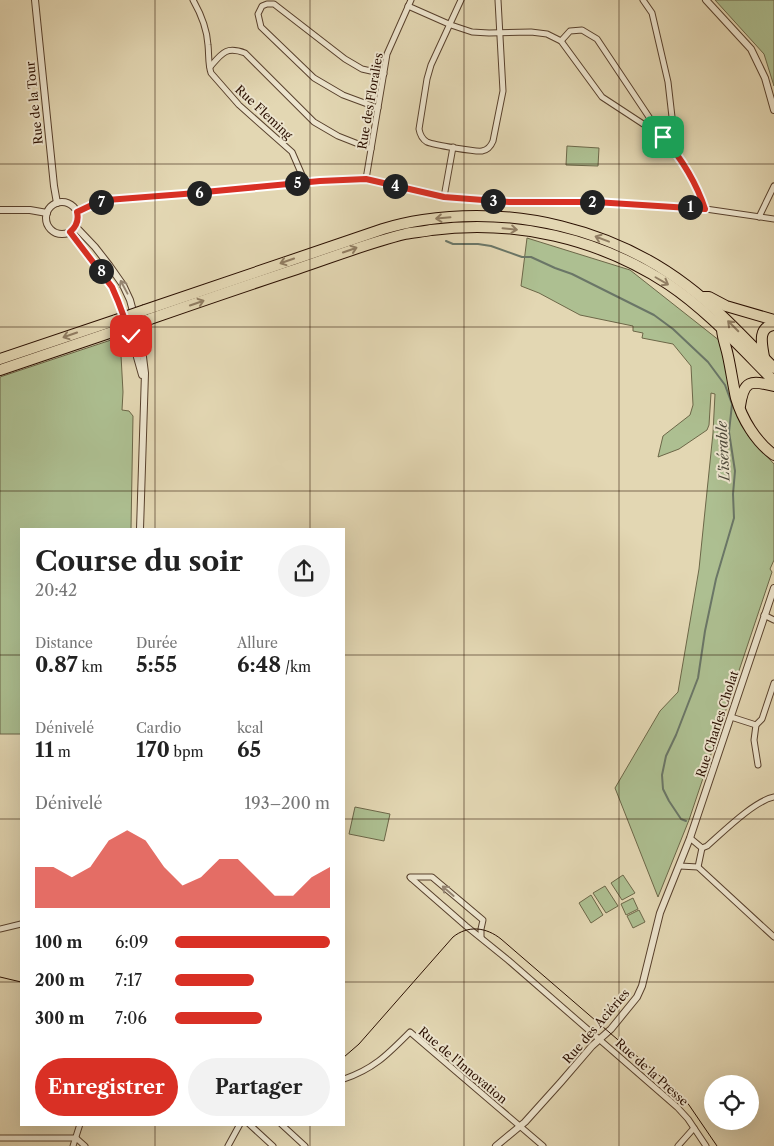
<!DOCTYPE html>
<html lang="fr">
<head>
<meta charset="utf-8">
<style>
  body { margin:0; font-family:"Libre Caslon Text",serif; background:#f2f2f2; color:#222; height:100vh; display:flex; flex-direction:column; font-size:19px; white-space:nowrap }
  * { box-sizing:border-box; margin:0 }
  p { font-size:16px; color:#767676 }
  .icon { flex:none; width:28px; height:28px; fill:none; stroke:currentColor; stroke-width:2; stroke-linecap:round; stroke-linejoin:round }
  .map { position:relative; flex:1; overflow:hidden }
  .details { position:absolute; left:20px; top:528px; width:325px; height:598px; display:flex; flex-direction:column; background:#fff; border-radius:0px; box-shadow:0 5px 20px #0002 }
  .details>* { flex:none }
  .tools { position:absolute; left:704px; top:1075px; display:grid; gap:10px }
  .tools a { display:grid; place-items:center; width:55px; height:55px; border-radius:50%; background:#fff; box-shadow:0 5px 20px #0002; font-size:25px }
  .pin { position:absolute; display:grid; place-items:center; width:42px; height:42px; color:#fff; margin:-21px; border-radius:10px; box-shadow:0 2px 8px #0006 }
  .km { position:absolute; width:25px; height:25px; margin:-12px; border-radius:50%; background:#222; color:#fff; font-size:14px; line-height:25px; text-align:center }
  .round { display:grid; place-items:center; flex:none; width:52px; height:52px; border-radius:26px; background:#f2f2f2 }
  .head { display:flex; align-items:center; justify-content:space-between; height:85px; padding:0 15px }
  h1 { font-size:28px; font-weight:800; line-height:38px }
  .metrics { display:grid; grid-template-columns:repeat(3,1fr); gap:8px; height:85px; padding:5px 15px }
  .metrics div { display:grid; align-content:center }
  .metrics b { font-size:21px; font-weight:800 }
  .metrics small { font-size:14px; font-weight:400 }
  .metrics p { font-size:14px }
  .chart { height:140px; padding:10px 15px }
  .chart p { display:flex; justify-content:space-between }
  .chart svg { width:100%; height:90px; margin-top:5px; fill:#d93025; opacity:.7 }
  .primary-button { display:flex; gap:10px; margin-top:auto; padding:10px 15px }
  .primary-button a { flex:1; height:58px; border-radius:30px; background:#d93025; color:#fff; font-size:20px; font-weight:800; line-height:58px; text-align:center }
  .primary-button a+a { background:#f2f2f2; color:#222 }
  ul { padding:0 15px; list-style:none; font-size:16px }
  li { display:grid; grid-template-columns:80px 60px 1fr; align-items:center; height:38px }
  li i { height:12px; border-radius:6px; background:#d93025 }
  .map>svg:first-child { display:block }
</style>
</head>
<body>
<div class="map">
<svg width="774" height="1146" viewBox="0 0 774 1146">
  <rect width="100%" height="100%" fill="#e3d7b3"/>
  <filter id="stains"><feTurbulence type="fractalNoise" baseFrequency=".004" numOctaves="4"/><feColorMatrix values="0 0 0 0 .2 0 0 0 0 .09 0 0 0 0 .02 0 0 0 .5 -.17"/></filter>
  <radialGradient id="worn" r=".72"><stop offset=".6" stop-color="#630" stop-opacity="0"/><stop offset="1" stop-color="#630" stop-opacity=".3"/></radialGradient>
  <g fill="#adbf91" stroke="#6c6748">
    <path d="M715 0H774V86L764 54Z"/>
    <path d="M567 146 599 148 598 166 566 165Z"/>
    <path d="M527 238 630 270 720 341 748 436 774 464V560L770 569 772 572 689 820 658 897 615 788 660 711 678 692 699 569 713 433 715 394 711 393 709 425 707 430 679 449 658 457 663 436 690 415 693 405 691 366 673 344 642 338 643 333 633 331V326L580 315 539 293 521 286Z"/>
    <path d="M120 337 123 392 122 410 129 411 133 416 131 529H21V734H0V377Z"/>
    <path d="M355 807 390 814 384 841 349 834Z"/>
    <path d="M623 875 635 893 622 900 611 883Z"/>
    <path d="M605 886 618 906 606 913 593 893Z"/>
    <path d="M591 895 603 915 591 923 579 903Z"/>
    <path d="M633 898 638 909 626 915 621 904Z"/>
    <path d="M639 910 645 922 633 928 627 916Z"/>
  </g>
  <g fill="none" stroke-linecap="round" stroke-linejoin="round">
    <path stroke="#6a7667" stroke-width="2" d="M446 241 453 244H478L491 246 522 257H531L555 268 572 274 654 315 673 329 708 362 725 385 732 404 729 432 735 471 733 494 734 518 716 579 705 631 698 678 676 735 666 756 662 775 663 789 669 801 681 819 686 821"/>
    <g stroke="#58412d" stroke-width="7">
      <g id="minor">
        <path d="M193 0C201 14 207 28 208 45 209 54 208 64 211 73L239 105 292 152 305 182"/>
        <path d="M461 0 431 65 427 79 419 129C420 135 422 139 427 142 434 145 476 152 482 151 488 150 491 146 493 141L503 91 498 0"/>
        <path d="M643 0 652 13 668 82 676 152"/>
        <path d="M408 6 451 25 472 32 489 33 531 32 547 34 561 41 602 97 663 137 676 152 684 164 697 188 705 209"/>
        <path d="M561 41 570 31 582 30 597 39 661 135"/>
        <path d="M210 67C222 53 226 46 245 53L314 122 338 136 371 149"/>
        <path d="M378 108 343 95 314 78 261 27 258 14 262 6 267 4H274L345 59 362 69 384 74"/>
        <path d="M366 179 387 54 411 0"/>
        <path d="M444 197 453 147"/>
        <path d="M77 212 94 204 107 200 320 181 366 179 444 197 509 202H595L692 207 774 219"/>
        <path d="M759 217 774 186"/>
        <path d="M764 615 774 620"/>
        <path d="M731 717 756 725 762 719 774 683"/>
        <path d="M756 725 754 740 758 765"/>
        <path d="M690 838 702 848"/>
        <path d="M702 848 707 846C723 832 754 801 774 797"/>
        <path d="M680 866 698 867 774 937"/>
        <path d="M698 867 702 848"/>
        <path d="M411 878 466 926 508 960 677 1107 688 1119 706 1146"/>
        <path d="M411 878 410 877H432L483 920 481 929V937"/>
        <path d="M0 929 21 924"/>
        <path d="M344 1079C374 1069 388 1054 410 1032L543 1146"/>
        <path d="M249 1124 273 1146"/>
        <path d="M281 1124 305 1146"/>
        <path d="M0 1138H76"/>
        <path d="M76 1138 85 1146"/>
        <path d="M73 1146 80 1124"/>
        <path d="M228 1146 240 1124"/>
        <path d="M678 1146 694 1128"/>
      </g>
    </g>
    <g stroke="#58412d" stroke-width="8">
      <g id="tertiary">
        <path d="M35 0 54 186 57 203"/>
        <path d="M706 0 751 49 765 78 774 110"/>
        <circle cx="62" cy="218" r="16"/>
        <path d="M0 210H30L47 213"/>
        <path d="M76 227 95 247 109 265 123 285 130 300 141 341 145 373 140 529"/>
        <path d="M70 232 112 287 118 301 131 336 142 375"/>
        <path d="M496 1146 525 1122 561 1082 592 1046 611 1029 637 997 642 986 660 913 690 838 774 588"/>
      </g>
    </g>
    <g stroke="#2a0f00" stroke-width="12">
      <g id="motorway">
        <path d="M704 297H709L726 306 774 320"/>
        <path d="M145 310 383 229C396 225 410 222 423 220 515 206 612 229 686 285 718 309 745 339 774 368"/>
        <path d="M150 319C199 302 248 285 297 269 333 257 368 243 405 234 413 232 422 232 431 230 514 219 598 238 668 284 707 310 741 348 774 381"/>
        <path d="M722 330C723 340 726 346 728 356 731 370 733 384 736 398 742 419 756 442 774 455"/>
        <path d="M764 357C762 345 757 327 774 325"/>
        <path d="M0 359 116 320"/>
        <path d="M0 370 115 331"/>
        <path d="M740 406C744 380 750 380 774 386"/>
      </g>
    </g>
    <use href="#minor" stroke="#ede5ce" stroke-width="5"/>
    <use href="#tertiary" stroke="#ede5ce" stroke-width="6"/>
    <use href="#motorway" stroke="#e3d7b3" stroke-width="10"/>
    <g stroke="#2a0f00" stroke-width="1">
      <path d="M0 977 21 982"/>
      <path d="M344 1057 359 1044 453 937C468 925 486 927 501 939L675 1089 689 1105 717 1146"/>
    </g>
    <g stroke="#2a0f00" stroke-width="12" stroke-linecap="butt">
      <g id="motorway-bridge">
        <path d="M116 320 145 310"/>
        <path d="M115 331 150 319"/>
      </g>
    </g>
    <use href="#motorway-bridge" stroke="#e3d7b3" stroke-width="10"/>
  </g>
  <defs><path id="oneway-shaft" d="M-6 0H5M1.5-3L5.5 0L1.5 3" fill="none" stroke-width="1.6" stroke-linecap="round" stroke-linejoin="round" transform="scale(1.25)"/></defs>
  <g stroke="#907d62">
    <use href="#oneway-shaft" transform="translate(443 218) rotate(175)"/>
    <use href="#oneway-shaft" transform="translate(510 229) rotate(6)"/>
    <use href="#oneway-shaft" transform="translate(602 239) rotate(-159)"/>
    <use href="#oneway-shaft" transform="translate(350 250) rotate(-19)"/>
    <use href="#oneway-shaft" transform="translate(287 261) rotate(161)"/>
    <use href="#oneway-shaft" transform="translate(662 281) rotate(30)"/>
    <use href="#oneway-shaft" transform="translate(197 303) rotate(-19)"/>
    <use href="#oneway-shaft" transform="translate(733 326) rotate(-135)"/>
    <use href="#oneway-shaft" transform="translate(70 335) rotate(161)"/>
  </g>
  <g stroke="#958571">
    <use href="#oneway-shaft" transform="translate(124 287) rotate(-118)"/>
    <use href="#oneway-shaft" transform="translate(448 891) rotate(-139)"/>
  </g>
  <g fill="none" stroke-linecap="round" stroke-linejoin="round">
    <g stroke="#fff" stroke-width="10">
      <path id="route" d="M131 336 118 301 112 287 70 232C77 226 79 220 77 212L94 204 107 200 184 194 320 181 366 179 444 197 509 202H595L705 209C696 182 681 158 663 137"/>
    </g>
    <use href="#route" stroke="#d93025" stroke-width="6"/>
  </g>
  <path fill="none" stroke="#2a0f00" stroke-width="1" stroke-opacity="0.55" d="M155 0V529M310 0V529M464 0V1146M619 0V1146M0 164H774M0 327H774M0 491H774M0 655H21M344 655H774M0 819H21M344 819H774M0 982H21M344 982H774M155 1124V1146M310 1124V1146"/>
  <g text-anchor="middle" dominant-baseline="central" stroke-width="4" stroke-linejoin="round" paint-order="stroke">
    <g font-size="12" fill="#2a0f00" stroke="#ede5ce">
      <text transform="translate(370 101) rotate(-80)">Rue des Floralies</text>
      <text transform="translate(34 103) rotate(-96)">Rue de la Tour</text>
      <text transform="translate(264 112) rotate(43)">Rue Fleming</text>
      <text transform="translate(717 724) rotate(-72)">Rue Charles Cholat</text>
      <text transform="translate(596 1026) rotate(-49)">Rue des Aciéries</text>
      <text transform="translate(463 1065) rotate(40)">Rue de l'Innovation</text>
      <text transform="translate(652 1072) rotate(42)">Rue de la Presse</text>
    </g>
    <g font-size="14" font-style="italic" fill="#4f4b3c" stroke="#ede5ce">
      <text transform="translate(723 451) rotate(-93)">L'isérable</text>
    </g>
  </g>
  <rect width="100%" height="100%" filter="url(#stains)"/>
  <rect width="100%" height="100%" fill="url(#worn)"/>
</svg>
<div class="tools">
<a><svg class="icon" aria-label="locate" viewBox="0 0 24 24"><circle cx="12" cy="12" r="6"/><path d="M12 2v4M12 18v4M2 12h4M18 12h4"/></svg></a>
</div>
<div class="pin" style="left:663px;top:137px;background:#1e9e55"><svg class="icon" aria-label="arrive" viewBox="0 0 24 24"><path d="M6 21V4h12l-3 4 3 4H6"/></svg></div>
<div class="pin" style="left:131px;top:336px;background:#d93025"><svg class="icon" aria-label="check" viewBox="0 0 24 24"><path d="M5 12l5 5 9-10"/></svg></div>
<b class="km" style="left:690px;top:207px">1</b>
<b class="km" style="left:592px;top:202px">2</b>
<b class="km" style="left:493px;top:201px">3</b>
<b class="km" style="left:395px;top:186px">4</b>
<b class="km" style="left:297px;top:183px">5</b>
<b class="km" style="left:199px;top:193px">6</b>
<b class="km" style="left:101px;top:202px">7</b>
<b class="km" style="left:101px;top:271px">8</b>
<section class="details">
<div class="head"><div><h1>Course du soir</h1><p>20:42</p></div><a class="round"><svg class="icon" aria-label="share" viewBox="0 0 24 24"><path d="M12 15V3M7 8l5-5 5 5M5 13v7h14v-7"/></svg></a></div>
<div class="metrics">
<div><p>Distance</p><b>0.87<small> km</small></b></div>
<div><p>Durée</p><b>5:55</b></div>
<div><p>Allure</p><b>6:48<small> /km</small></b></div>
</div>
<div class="metrics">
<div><p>Dénivelé</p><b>11<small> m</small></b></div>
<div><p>Cardio</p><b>170<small> bpm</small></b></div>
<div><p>kcal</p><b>65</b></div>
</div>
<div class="chart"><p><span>Dénivelé</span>193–200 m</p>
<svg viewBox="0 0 160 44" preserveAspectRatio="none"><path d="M0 44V24L10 24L20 29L30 24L40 11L50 6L60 11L70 24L80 33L90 29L100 20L110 20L120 29L130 38L140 38L150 29L160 24V44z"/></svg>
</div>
<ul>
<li><b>100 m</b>6:09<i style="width:100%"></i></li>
<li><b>200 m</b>7:17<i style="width:51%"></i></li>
<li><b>300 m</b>7:06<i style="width:56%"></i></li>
</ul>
<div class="primary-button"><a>Enregistrer</a><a>Partager</a></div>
</section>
</div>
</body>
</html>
